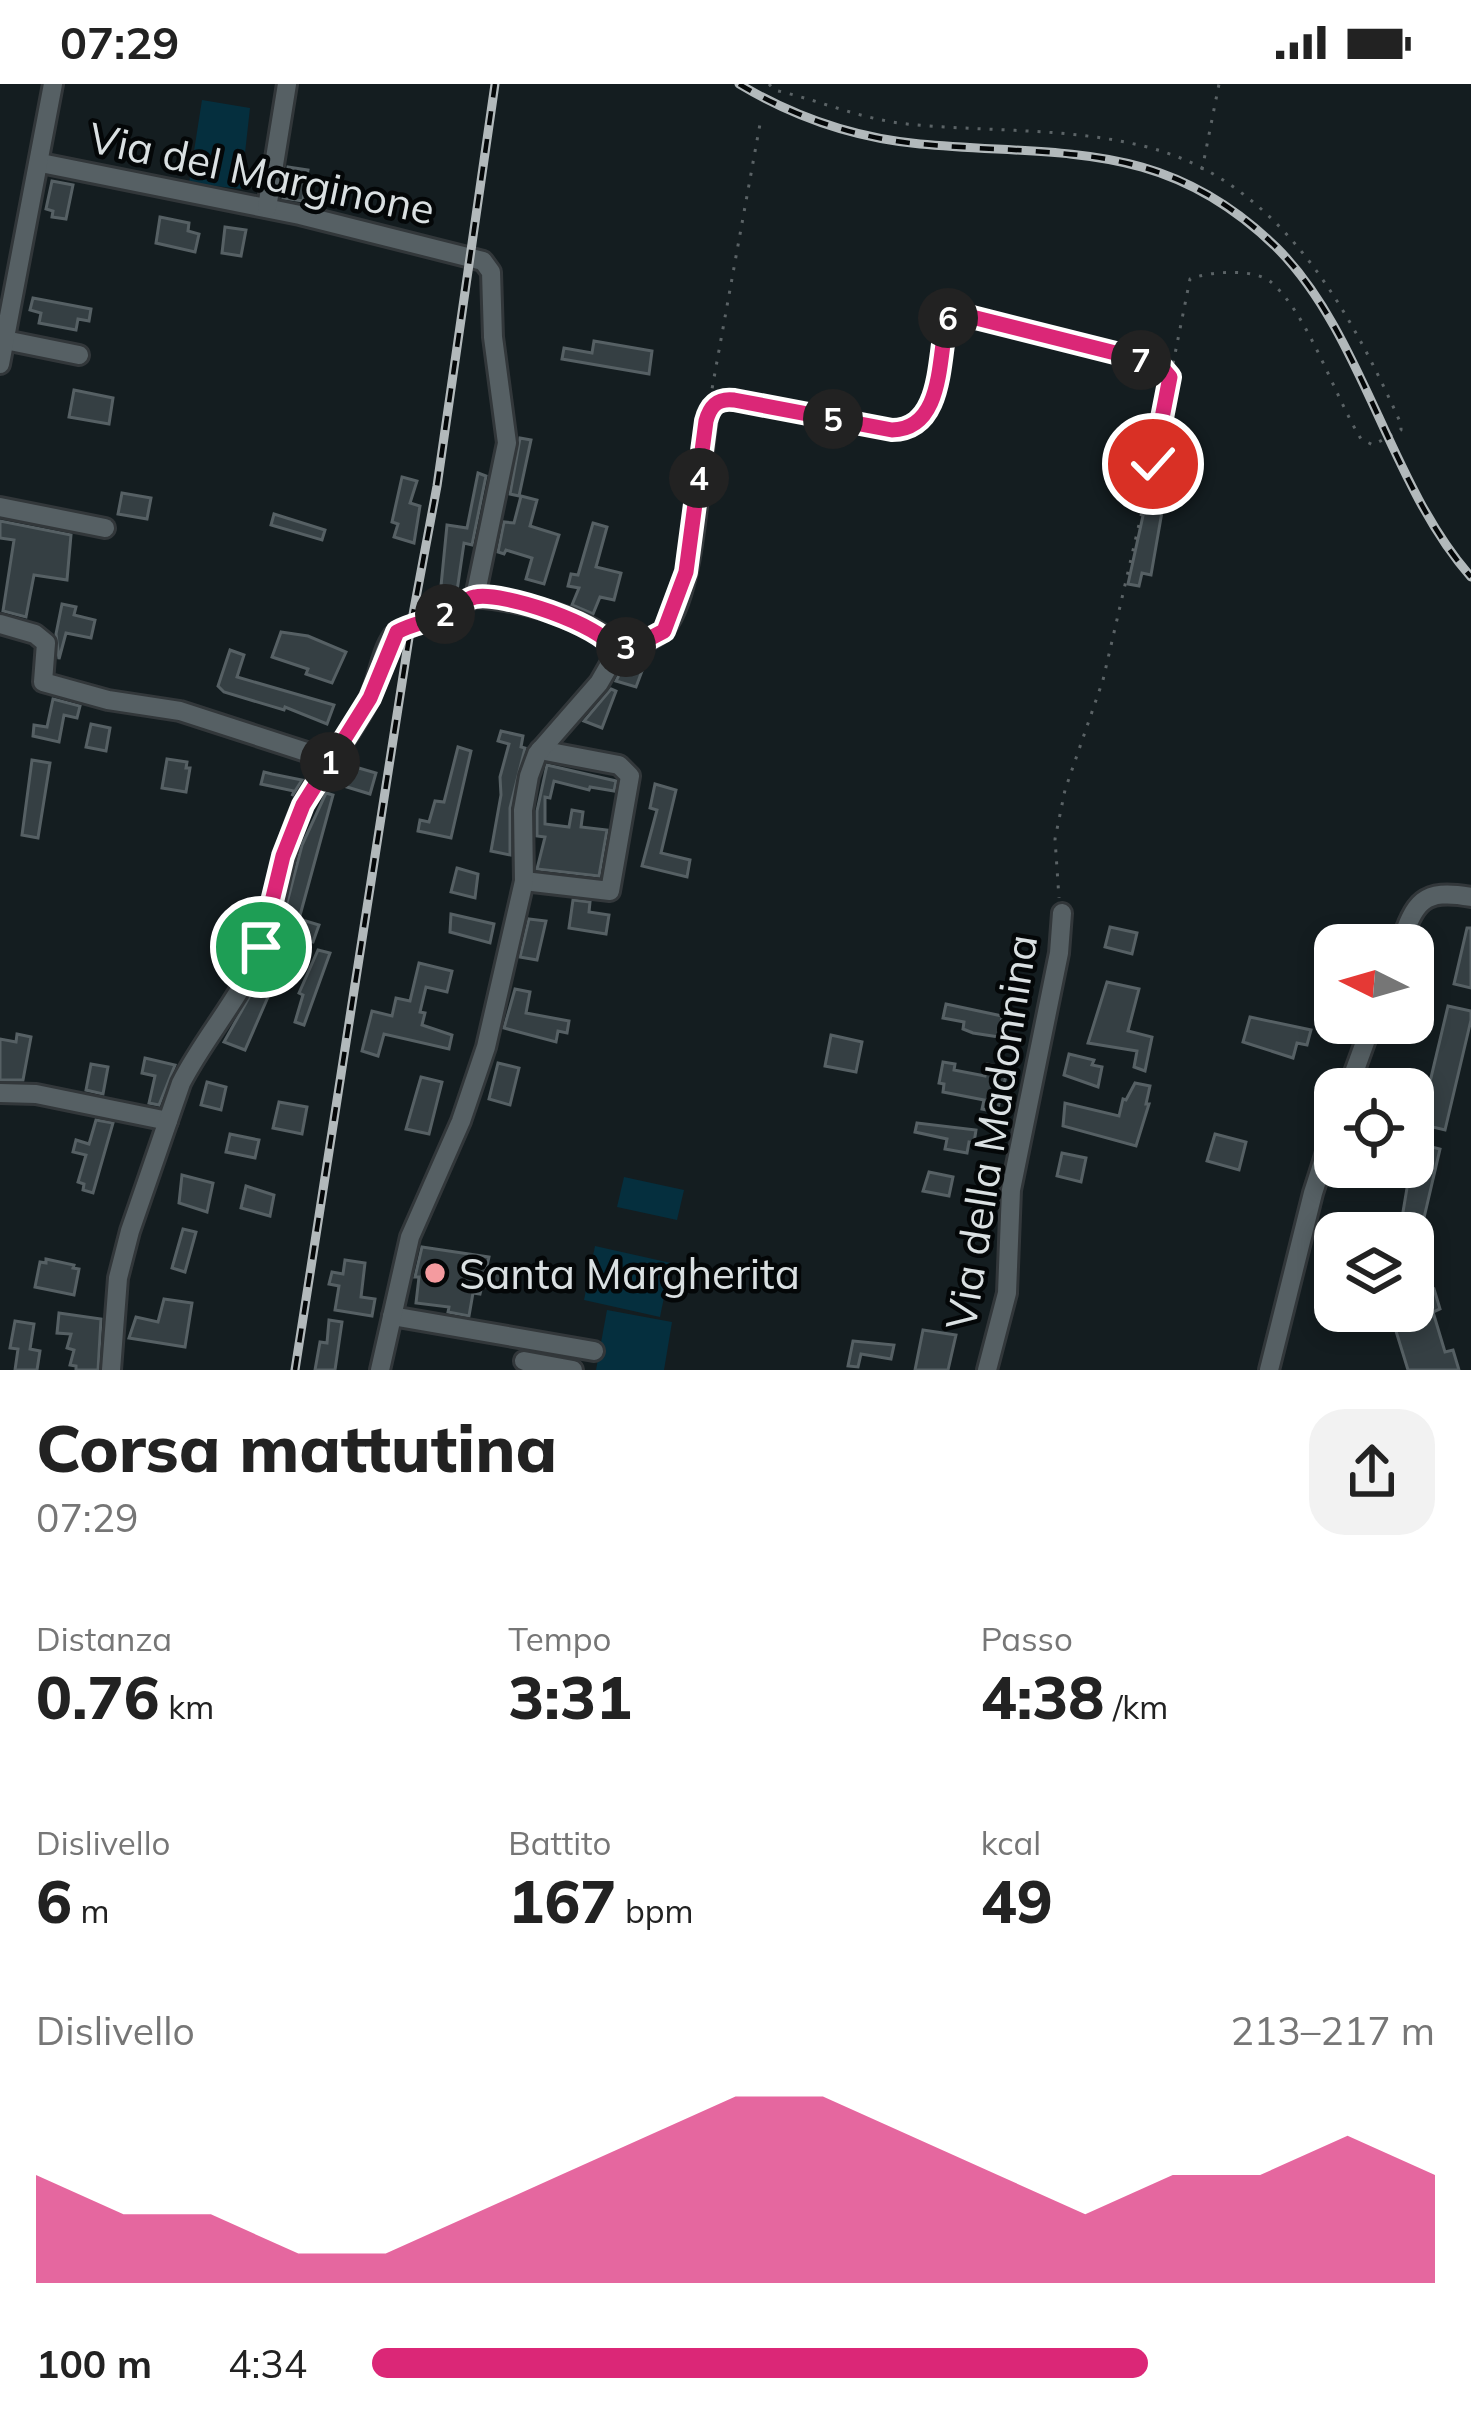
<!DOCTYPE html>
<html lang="it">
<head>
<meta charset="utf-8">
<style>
  body { margin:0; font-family:Mulish,sans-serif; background:#f2f2f2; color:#222; height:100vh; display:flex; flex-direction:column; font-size:45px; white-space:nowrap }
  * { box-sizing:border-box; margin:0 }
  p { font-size:39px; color:#767676 }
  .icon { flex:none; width:66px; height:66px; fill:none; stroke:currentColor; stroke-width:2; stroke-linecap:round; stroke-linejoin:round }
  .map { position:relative; height:1286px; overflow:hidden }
  .panel { display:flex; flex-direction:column; background:#fff; flex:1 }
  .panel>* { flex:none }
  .needle { width:78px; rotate:275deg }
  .tools { position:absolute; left:1314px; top:840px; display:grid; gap:24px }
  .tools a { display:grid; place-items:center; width:120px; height:120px; border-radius:24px; background:#fff; box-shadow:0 6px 18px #0003; font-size:60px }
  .pin { position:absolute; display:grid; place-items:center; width:102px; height:102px; color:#fff; margin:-51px; border:6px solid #fff; border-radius:50%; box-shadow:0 3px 12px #0007 }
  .km { position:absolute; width:60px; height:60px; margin:-30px; border-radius:50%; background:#222; color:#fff; font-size:33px; line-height:60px; text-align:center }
  .round { display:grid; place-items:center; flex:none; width:126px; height:126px; border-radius:36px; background:#f2f2f2 }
  .headline { display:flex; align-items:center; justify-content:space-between; height:204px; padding:0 36px }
  h1 { font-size:66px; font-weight:800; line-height:90px }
  .stats { display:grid; grid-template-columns:repeat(3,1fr); gap:18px; height:204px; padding:12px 36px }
  .stats div { display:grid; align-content:center }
  .stats b { font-size:60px; font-weight:800 }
  .stats small { font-size:33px; font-weight:400 }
  .stats p { font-size:33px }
  .chart { height:336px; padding:24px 36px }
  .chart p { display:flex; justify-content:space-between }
  .chart svg { width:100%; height:216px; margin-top:12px; fill:#db2777; opacity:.7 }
  ul { padding:0 36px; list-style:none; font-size:39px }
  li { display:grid; grid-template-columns:192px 144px 1fr; align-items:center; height:90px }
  li i { height:30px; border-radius:15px; background:#db2777 }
  .status { display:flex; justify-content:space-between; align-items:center; height:84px; padding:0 60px; background:#fff; direction:ltr }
  .status svg { height:33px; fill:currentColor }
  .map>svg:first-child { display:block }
</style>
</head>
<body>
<div class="status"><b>07:29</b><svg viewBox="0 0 49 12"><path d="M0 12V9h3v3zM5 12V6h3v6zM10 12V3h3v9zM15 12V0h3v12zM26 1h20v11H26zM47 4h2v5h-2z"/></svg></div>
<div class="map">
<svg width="1471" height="1286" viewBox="0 0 1471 1286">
  <rect width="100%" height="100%" fill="#141d20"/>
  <g fill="#052f3e">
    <path d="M202 16 250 24 241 105 189 99Z"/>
    <path d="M624 1093 684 1106 677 1136 617 1123Z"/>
    <path d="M595 1162 671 1179 660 1233 584 1216Z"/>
    <path d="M607 1226 672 1238 664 1286H596Z"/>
  </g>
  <g fill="#353f43" stroke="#566064" stroke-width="3">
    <path d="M288 83 308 86 303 117 283 114Z"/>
    <path d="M52 97 73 101 66 135 52 133 53 127 46 125Z"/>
    <path d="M160 133 189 139 188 147 199 150 195 168 156 159Z"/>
    <path d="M225 143 246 146 241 172 222 169Z"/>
    <path d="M33 214 91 225 89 237 78 235 76 246 39 239 41 229 30 226Z"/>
    <path d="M594 257 652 267 649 290 562 275 564 264 592 269Z"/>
    <path d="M74 306 113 314 109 340 69 333Z"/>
    <path d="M520 354 531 356 519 412 510 410Z"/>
    <path d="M478 389 486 392 472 461 464 459 457 507 440 512 447 441 467 444Z"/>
    <path d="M402 393 417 397 410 419 420 422 414 459 394 453 398 440 392 438Z"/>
    <path d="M122 409 151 414 147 435 118 430Z"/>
    <path d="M521 412 537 416 530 442 559 451 544 500 526 495 532 474 506 466 504 470 498 468 504 438 514 439Z"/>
    <path d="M1146 418 1163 422 1151 491 1142 489 1139 502 1128 500Z"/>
    <path d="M274 430 325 446 322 456 271 441Z"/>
    <path d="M0 437 71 451 67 496 34 491 26 533 3 527 14 456 0 454Z"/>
    <path d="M593 439 607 443 596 483 621 489 614 516 600 513 593 530 572 521 579 504 568 502 571 490 578 491Z"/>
    <path d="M62 520 76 523 74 531 95 536 91 554 66 549 59 575 56 550Z"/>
    <path d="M281 548 308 552 346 568 332 599 306 590 308 585 272 573Z"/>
    <path d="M230 566 244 571 237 593 334 621 327 640 285 623 284 626 224 608 218 602Z"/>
    <path d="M648 571 636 603 616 597 626 577Z"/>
    <path d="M611 605 616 607 602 644 584 637Z"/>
    <path d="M53 615 80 622 77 634 64 631 59 658 33 652 34 641 47 643Z"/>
    <path d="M91 640 110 644 106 667 86 663Z"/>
    <path d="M501 647 523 652 521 663 525 664 510 724V771L491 767 501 711 500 693 509 660 498 657Z"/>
    <path d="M458 663 471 667 451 754 418 747 420 736 429 738 435 717 444 718Z"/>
    <path d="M167 675 187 678 186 684H190L186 708 162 704Z"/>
    <path d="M32 676 50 679 38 754 22 751Z"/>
    <path d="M345 680 376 689 370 710 337 700Z"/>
    <path d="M547 681 616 697 614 707 590 703 589 706 554 697 550 714 545 713V740L569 743 572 726 583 728 581 743 607 746 599 792 537 785 545 753 537 752V727Z"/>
    <path d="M264 688 272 690 302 696 292 712 294 707 261 700Z"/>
    <path d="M655 700 676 706 661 769 690 776 687 793 642 782 657 726 650 724Z"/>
    <path d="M326 709 333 711 299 835 319 841 313 858 294 853 245 966 224 958 274 869 302 761Z"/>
    <path d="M457 784 478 790 475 814 451 808Z"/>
    <path d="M573 816 590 818 589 828 609 831 606 850 569 844Z"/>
    <path d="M451 830 494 840 490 859 450 848Z"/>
    <path d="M529 835 546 837 537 876 520 873Z"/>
    <path d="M1110 843 1137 849 1132 870 1105 863Z"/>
    <path d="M1467 844H1471V904L1454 900Z"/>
    <path d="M318 866 330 869 304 941 295 938 303 911 299 909Z"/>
    <path d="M419 879 452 887 447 908 426 903 420 928 425 929 422 941 452 951 449 965 384 950 378 972 362 967 372 927 392 932 396 914 410 917Z"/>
    <path d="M1107 898 1139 905 1128 947 1152 953 1145 987 1134 983 1137 967 1088 959Z"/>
    <path d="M515 905 530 908 526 929 569 937 567 949 558 947 556 958 504 944Z"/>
    <path d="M946 920 1002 932 999 953 973 949 963 945 964 938 943 934Z"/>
    <path d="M1448 922 1471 927V936L1445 1046 1420 1040Z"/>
    <path d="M1250 933 1311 946 1307 961 1297 959 1293 974 1243 958Z"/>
    <path d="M17 950 31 953 23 996H0V955L16 958Z"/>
    <path d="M831 951 862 958 856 988 825 982Z"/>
    <path d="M1069 970 1094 976 1092 981 1102 983 1098 1003 1064 991Z"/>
    <path d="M145 974 175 981 159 1021 149 1019 155 992 142 989Z"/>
    <path d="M943 978 955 980 954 986 985 992 987 980 1008 984 997 1028 982 1025 984 1016 943 1008 944 1000 939 999Z"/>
    <path d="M498 979 519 984 510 1021 489 1015Z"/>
    <path d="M91 980 108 983 103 1010 86 1006Z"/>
    <path d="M421 993 442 998 429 1050 406 1045Z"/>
    <path d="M207 998 226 1003 221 1026 201 1021Z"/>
    <path d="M1135 999 1150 1002 1146 1020H1149L1136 1062 1063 1042 1065 1019 1119 1032 1123 1015 1126 1016Z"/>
    <path d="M279 1018 307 1023 302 1050 273 1044Z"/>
    <path d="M96 1036 113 1039 93 1109 83 1106 84 1100 78 1098 86 1071 73 1068 76 1056 89 1060Z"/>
    <path d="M917 1039 976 1046 974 1059 969 1058 967 1069 945 1065 947 1055 915 1048Z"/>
    <path d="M230 1050 259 1056 255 1074 226 1068Z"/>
    <path d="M1215 1050 1246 1058 1239 1086 1207 1077Z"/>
    <path d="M1420 1060 1440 1065 1420 1151 1400 1146 1408 1098Z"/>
    <path d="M1062 1069 1086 1074 1081 1098 1057 1092Z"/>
    <path d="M929 1088 953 1093 949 1112 923 1107Z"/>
    <path d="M182 1091 213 1099 207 1128 179 1119Z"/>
    <path d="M246 1102 274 1111 270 1132 241 1124Z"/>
    <path d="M183 1145 196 1148 185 1188 172 1184Z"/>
    <path d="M422 1163 489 1173 486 1186 510 1191 507 1207 482 1202 480 1210 473 1209 469 1232 448 1228 449 1223 416 1219 419 1193H415Z"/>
    <path d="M46 1175 74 1181 73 1184 79 1185 74 1211 35 1203 40 1178 46 1179Z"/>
    <path d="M345 1176 365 1179 361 1213 375 1215 372 1232 335 1226 339 1202 329 1200 332 1188 343 1190Z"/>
    <path d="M1434 1205 1440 1225 1433 1228 1445 1268 1453 1266 1459 1286H1408L1391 1231 1413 1227V1212Z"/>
    <path d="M164 1215 192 1219 185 1263 129 1254 136 1233 158 1238Z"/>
    <path d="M59 1229 101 1235 98 1286H76V1282L70 1281 74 1266 67 1264 71 1250 57 1249Z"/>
    <path d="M329 1236 342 1238 335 1286H315L320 1258 327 1259Z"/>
    <path d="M15 1237 34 1240 30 1265 40 1267 37 1286H15L18 1265 10 1264Z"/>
    <path d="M923 1246 956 1251 948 1286H915Z"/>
    <path d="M853 1257 894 1261 891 1275 861 1270 858 1283 848 1282Z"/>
  </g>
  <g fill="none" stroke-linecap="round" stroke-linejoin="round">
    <g stroke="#32373a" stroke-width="24">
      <g id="minor">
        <path d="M41 79 300 131 483 177 491 188 493 253 507 359 475 513"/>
        <path d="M267 124 287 0"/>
        <path d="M5 256 79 271"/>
        <path d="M0 280 53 0"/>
        <path d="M0 423 105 444"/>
        <path d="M0 540 35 550 46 559 43 598 108 616 180 627 331 676"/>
        <path d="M614 566C631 562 654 558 665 544 697 503 698 384 708 330"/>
        <path d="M524 797 610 807 630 692 619 681 540 666"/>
        <path d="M1400 861C1415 818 1422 804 1471 813"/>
        <path d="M1348 1005 1372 939"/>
        <path d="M0 1009 36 1010 168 1037"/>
        <path d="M392 1232 594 1267"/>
        <path d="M524 1277 573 1286"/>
        <path d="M111 1286 118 1194 130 1147 181 999C205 952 241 914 261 864 279 818 281 768 302 723 321 684 352 652 370 613 379 594 381 569 393 552 397 547 461 521 475 513"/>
        <path d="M380 1286 410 1153 461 1037 486 963 524 797 523 726 529 692 537 670 599 599 614 573 610 557C583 531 512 516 475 513"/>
        <path d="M987 1286 1007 1209 1011 1106 1059 869 1062 829"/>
        <path d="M1269 1286 1313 1109 1335 1040"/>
      </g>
    </g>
    <g stroke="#5b6366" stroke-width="3" stroke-dasharray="3 9" stroke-linecap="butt">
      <path d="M769 0 774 6C819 16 860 35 907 40 985 48 1066 43 1143 62 1278 94 1349 224 1401 340V346L1373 361 1361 355C1334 311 1309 232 1272 199 1256 184 1210 187 1190 195L1153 380 1103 596 1065 706 1055 755 1059 814"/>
      <path d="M1202 86 1219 0"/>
      <path d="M710 316 760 40"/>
      <path d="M716 319 725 315 892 346C944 345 938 274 947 235L960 230 1159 280 1170 293"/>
    </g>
    <use href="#minor" stroke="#566064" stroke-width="18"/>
    <g stroke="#b2b9bb" stroke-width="9">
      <g id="rail">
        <path d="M739 0C794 33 856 54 920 60 1062 73 1165 54 1277 164 1363 250 1389 400 1471 493"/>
        <path d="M295 1286 411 541 437 402 495 0"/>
      </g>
    </g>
    <use href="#rail" stroke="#040708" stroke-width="4.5" stroke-dasharray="14" stroke-linecap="butt"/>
  </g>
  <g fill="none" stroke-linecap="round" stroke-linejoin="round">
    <g stroke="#fff" stroke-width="24">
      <path id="route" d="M261 863 283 772 303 721 370 614 397 548C411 540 427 538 442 532 452 527 464 515 475 513 501 507 604 541 614 566L645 557 664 547 686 488 706 337C710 322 717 314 734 316L892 346C944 345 938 274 947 235L960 230 1159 280 1170 293 1153 380"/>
    </g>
    <use href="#route" stroke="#db2777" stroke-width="15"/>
  </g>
  <circle fill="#f49b9f" stroke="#040708" stroke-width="4.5" cx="435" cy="1189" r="12"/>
  <g text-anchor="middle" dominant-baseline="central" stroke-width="9" stroke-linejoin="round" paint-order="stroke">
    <g font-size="42" fill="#dae0e2" stroke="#040708">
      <text transform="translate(262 89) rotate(12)">Via del Marginone</text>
      <text transform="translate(991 1048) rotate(-81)">Via della Madonnina</text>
    </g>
    <g font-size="42" fill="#dae0e2" stroke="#040708" text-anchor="start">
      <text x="459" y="1189">Santa Margherita</text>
    </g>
  </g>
</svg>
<div class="tools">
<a><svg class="needle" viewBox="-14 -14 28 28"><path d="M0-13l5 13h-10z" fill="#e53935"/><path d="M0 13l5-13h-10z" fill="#767676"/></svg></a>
<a><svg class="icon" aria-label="locate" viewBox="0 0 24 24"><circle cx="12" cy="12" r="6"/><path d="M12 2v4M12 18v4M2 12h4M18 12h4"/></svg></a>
<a><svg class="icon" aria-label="layers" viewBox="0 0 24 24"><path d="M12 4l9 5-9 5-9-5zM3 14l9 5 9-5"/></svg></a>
</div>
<div class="pin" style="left:261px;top:863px;background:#1e9e55"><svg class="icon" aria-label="arrive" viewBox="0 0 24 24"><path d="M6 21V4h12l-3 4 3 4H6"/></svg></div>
<div class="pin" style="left:1153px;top:380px;background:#d93025"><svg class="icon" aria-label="check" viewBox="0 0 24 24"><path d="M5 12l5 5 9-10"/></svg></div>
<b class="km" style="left:330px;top:678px">1</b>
<b class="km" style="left:445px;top:530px">2</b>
<b class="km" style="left:626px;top:563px">3</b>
<b class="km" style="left:699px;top:394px">4</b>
<b class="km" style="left:833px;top:335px">5</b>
<b class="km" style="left:948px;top:234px">6</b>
<b class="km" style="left:1141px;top:276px">7</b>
</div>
<section class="panel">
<div class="headline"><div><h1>Corsa mattutina</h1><p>07:29</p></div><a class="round"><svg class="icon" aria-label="share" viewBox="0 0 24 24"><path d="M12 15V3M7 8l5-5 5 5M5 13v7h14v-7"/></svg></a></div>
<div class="stats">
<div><p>Distanza</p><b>0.76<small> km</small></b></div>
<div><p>Tempo</p><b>3:31</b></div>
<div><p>Passo</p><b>4:38<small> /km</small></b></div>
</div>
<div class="stats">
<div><p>Dislivello</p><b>6<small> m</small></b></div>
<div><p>Battito</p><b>167<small> bpm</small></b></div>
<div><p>kcal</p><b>49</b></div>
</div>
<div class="chart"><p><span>Dislivello</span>213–217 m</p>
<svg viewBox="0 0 160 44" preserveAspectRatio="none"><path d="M0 44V22L10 30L20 30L30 38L40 38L50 30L60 22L70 14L80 6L90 6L100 14L110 22L120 30L130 22L140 22L150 14L160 22V44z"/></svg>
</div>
<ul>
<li><b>100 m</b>4:34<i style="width:73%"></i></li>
</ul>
</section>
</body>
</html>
